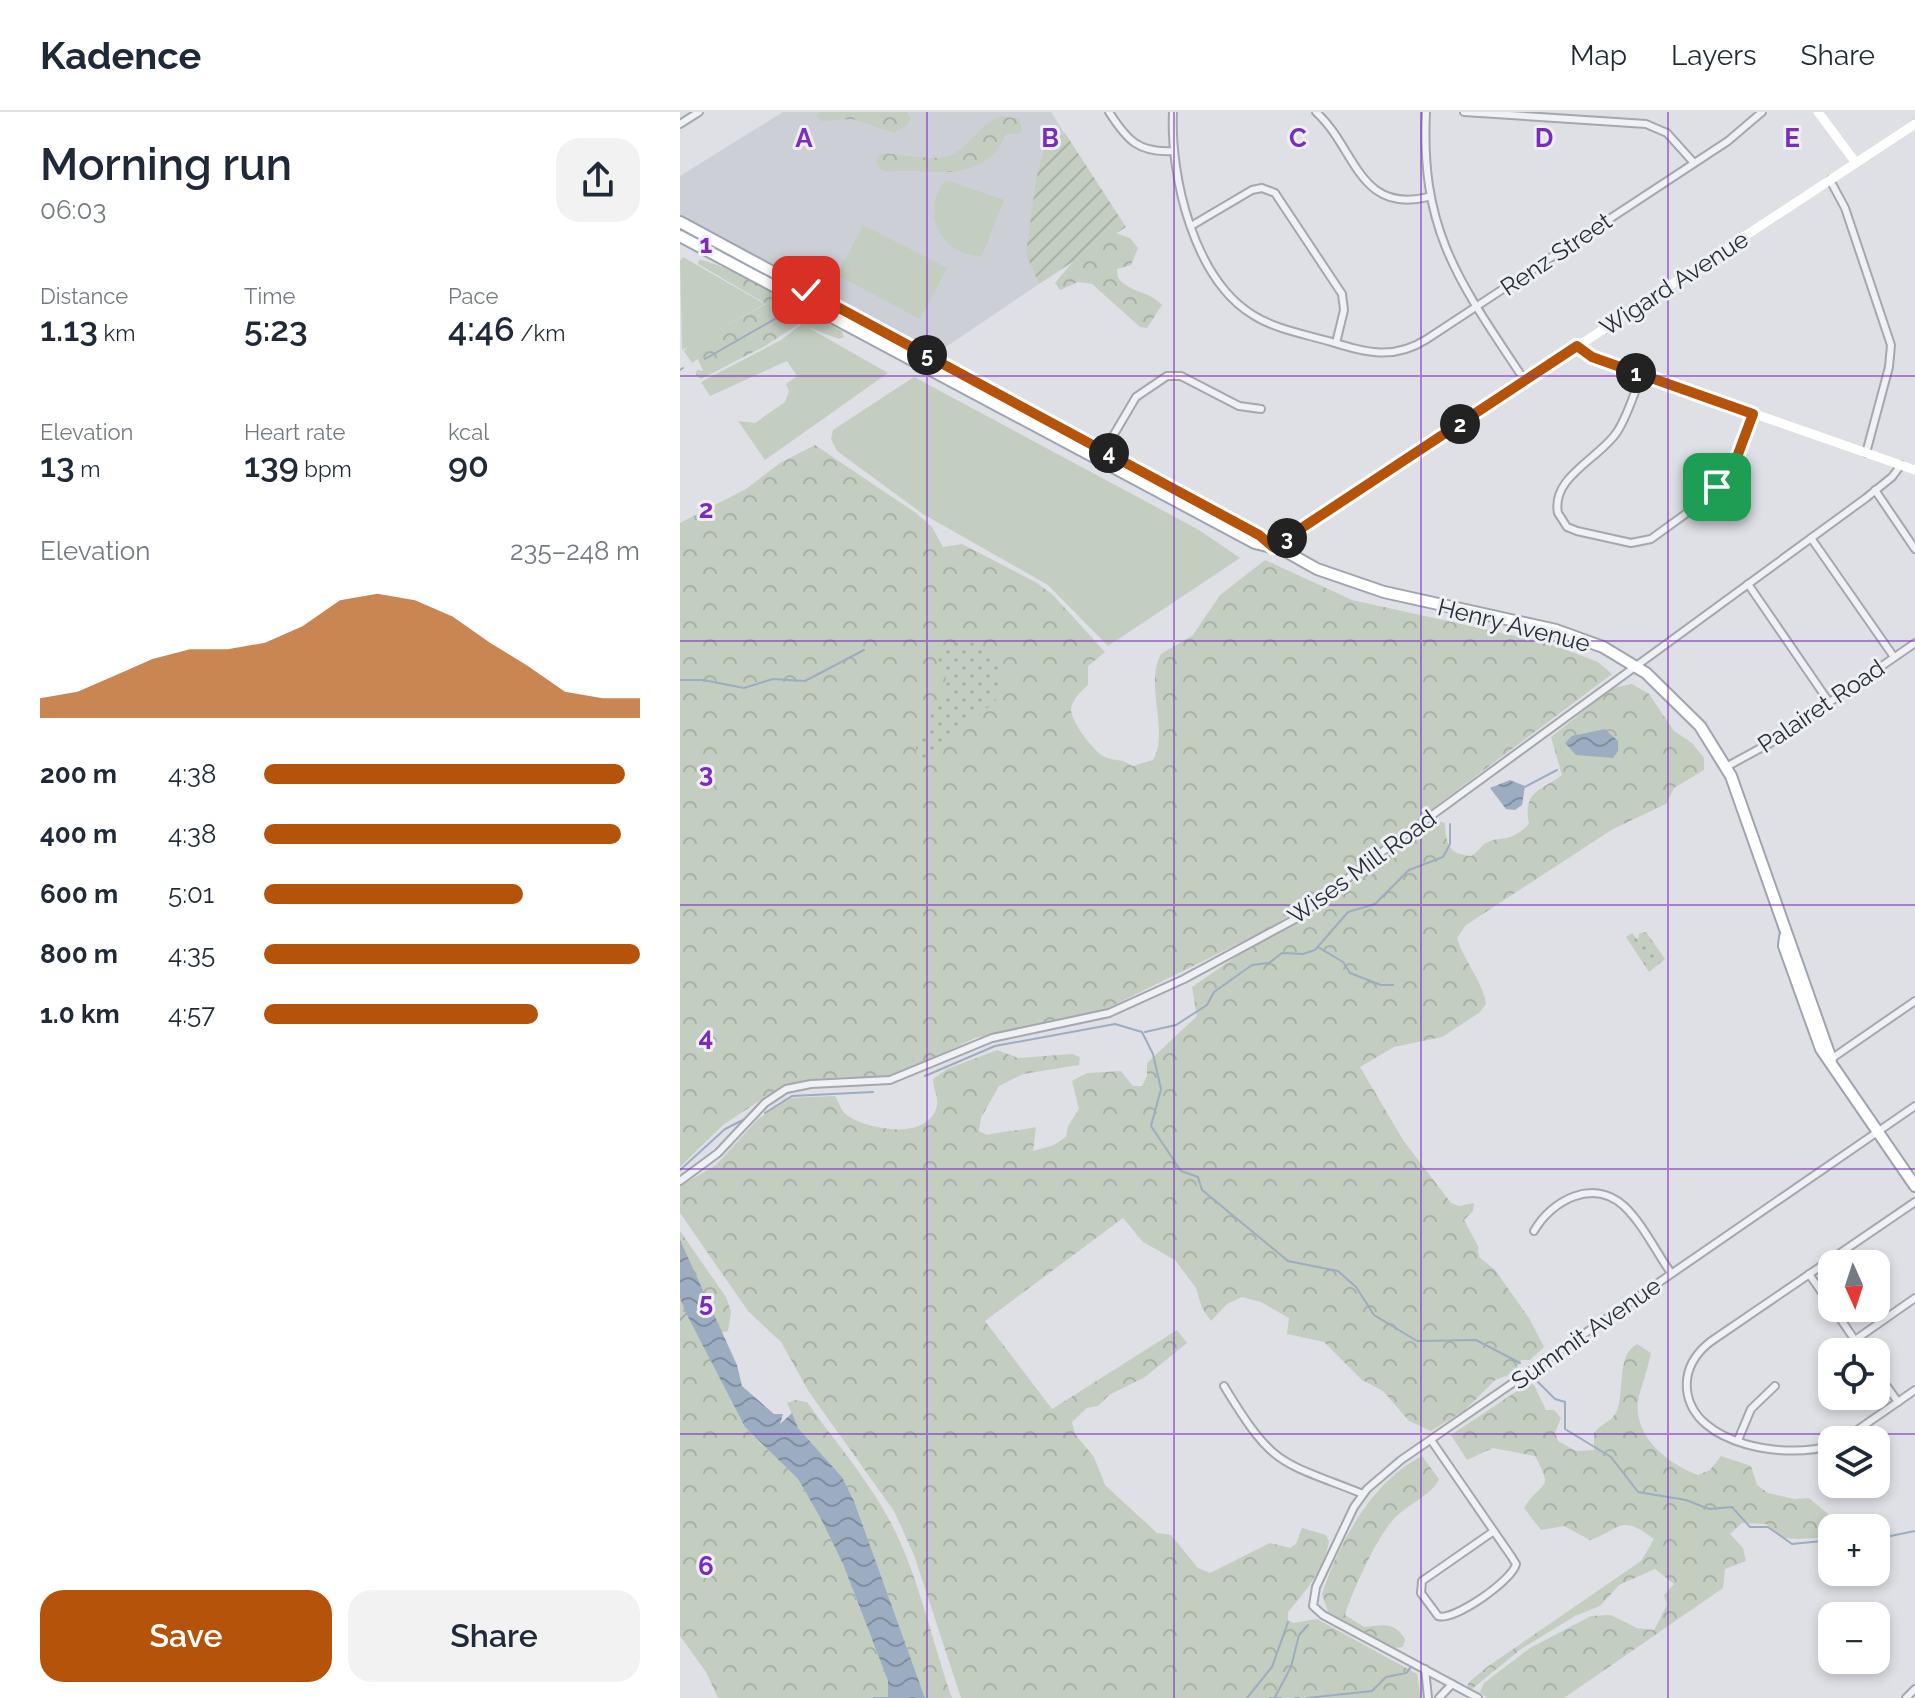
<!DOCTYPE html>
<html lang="en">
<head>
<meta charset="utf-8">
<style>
  body { margin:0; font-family:Raleway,sans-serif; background:#f2f2f3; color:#1f2937; height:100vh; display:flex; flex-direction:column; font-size:30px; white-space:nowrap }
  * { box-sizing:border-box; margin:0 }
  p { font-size:26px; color:#747a83 }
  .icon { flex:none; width:44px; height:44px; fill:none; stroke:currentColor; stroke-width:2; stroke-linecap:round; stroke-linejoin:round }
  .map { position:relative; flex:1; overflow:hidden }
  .drawer { display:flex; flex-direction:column; background:#fff; width:680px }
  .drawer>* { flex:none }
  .needle { width:52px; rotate:177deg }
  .tools { position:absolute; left:1138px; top:1138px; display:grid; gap:16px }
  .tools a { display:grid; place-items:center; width:72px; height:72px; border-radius:16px; background:#fff; box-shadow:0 4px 12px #0003; font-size:40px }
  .pin { position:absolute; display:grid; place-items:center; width:68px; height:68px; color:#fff; margin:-34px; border-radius:16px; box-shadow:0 4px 12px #0006 }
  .km { position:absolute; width:40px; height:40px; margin:-20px; border-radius:50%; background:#222; color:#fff; font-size:22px; line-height:40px; text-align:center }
  .round { display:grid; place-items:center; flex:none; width:84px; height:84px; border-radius:24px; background:#f2f2f3 }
  .summary { display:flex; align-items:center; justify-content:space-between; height:136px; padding:0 40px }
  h1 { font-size:44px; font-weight:600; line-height:60px }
  .metrics { display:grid; grid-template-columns:repeat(3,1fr); gap:12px; height:136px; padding:8px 40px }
  .metrics div { display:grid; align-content:center }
  .metrics b { font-size:34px; font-weight:600 }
  .metrics small { font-size:22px; font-weight:400 }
  .metrics p { font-size:22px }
  .chart { height:224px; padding:16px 40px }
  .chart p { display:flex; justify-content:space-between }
  .chart svg { width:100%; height:144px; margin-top:8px; fill:#b45309; opacity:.7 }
  .button { display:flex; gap:16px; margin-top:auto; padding:16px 40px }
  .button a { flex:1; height:92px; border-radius:24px; background:#b45309; color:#fff; font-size:32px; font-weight:600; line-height:92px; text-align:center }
  .button a+a { background:#f2f2f3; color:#1f2937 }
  ul { padding:0 40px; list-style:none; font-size:26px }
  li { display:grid; grid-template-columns:128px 96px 1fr; align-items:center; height:60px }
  li i { height:20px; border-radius:10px; background:#b45309 }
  header { display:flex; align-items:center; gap:48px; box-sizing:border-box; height:112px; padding:0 40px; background:#fff; border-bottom:2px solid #e0e1e3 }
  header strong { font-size:38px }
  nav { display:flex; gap:44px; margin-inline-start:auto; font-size:28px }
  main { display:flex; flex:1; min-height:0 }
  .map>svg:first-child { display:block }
</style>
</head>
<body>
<header>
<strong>Kadence</strong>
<nav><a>Map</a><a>Layers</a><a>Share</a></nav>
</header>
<main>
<section class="drawer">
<div class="summary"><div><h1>Morning run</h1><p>06:03</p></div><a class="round"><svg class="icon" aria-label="share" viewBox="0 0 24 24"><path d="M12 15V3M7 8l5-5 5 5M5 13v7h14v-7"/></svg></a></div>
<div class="metrics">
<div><p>Distance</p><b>1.13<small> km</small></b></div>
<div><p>Time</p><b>5:23</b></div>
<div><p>Pace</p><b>4:46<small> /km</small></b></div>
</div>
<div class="metrics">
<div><p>Elevation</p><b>13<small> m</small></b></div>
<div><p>Heart rate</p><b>139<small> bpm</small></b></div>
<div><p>kcal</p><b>90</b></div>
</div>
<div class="chart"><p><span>Elevation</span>235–248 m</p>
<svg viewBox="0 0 160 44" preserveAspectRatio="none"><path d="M0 44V38L10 36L20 31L30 26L40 23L50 23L60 21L70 16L80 8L90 6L100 8L110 13L120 21L130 28L140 36L150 38L160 38V44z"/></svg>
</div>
<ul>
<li><b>200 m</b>4:38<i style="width:96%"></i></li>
<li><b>400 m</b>4:38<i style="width:95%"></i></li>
<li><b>600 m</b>5:01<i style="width:69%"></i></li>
<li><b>800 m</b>4:35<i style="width:100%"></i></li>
<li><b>1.0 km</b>4:57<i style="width:73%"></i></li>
</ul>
<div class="button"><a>Save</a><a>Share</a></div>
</section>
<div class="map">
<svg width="1235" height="1586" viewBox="0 0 1235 1586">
  <defs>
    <pattern id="forest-crowns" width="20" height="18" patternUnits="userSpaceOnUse" patternTransform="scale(2)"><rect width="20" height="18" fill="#c3cec0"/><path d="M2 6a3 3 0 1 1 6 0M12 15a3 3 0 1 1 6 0" fill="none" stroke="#a8b1a6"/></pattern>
    <pattern id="park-dots" width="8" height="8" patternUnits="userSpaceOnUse" patternTransform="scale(2)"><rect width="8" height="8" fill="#c3cec0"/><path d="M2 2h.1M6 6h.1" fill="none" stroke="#a8b1a6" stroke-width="1.8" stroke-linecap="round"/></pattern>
    <pattern id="garden-furrows" width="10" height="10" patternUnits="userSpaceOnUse" patternTransform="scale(2)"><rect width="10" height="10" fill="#c3cec0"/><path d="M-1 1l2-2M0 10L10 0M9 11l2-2" fill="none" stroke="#a8b1a6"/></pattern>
    <pattern id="water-waves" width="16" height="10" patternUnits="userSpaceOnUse" patternTransform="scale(2)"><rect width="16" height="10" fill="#9cadc1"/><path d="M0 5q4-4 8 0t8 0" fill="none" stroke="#7f8d9e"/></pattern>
  </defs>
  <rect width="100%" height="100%" fill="#dee0e5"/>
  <path fill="#cccfd6" d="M103 0H371L443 115 257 241 0 103V64Z"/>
  <g fill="#c3cec0">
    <path d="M266 68 324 88 302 144C260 144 239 99 266 68Z"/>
    <path d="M183 113 267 156 240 207 157 163Z"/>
    <path d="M3 145 85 192 2 238 0 149Z"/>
    <path d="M122 212 208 261 85 348 58 309 75 311 105 290 109 279 106 272 117 264 107 249 30 284 21 270 101 228Z"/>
    <path d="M234 265 519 418 560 446 428 534 368 473 243 402 157 339 151 327 153 318Z"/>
  </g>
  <g fill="url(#forest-crowns)">
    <path d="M139 0H227L231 6 228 12 214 21 172 7 141 9 136 4Z"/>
    <path d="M321 4 339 7 342 19 339 22H327C321 28 319 38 313 43 277 72 246 54 206 60L198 55 196 48 202 41C218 42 258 50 271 43 290 34 300 11 321 4Z"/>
    <path d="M436 121 450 126 458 136 451 153 437 157 438 166C450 181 470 179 482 193L467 216 460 215 412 172 398 170 380 178 375 171 396 146Z"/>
    <path d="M19 148C44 149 134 205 162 219L164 225 159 227 119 212 85 234 21 267 16 263 17 258 23 259 18 247 12 251 4 239 8 234 86 192 18 152Z"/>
    <path d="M135 333 236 401 252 415 263 435 282 432 357 471 373 483 425 540 408 554V573C401 579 391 589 391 598 392 611 413 638 423 644 434 650 442 646 452 654L473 648C490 619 464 574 481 542L513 523 540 483 585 448 672 488 868 531 918 550 932 562 693 741 644 782 586 818 422 899 295 926 216 964 143 966 103 973 43 1013 0 1055V411L66 377 100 351Z"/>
    <path d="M952 572 969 582 994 619 1012 631 1024 646V658L994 676 986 692 933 717 786 813 777 826C783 847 804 872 806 892L799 901 762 925 714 935 680 955 723 1028 771 1091 779 1094 794 1091 793 1099 784 1108 798 1134 799 1145 815 1158 849 1206 864 1235 850 1248H841L834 1261 815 1268 785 1298 751 1319 729 1309 703 1279 682 1268 644 1230 607 1222 609 1206 581 1190 562 1185 547 1192 531 1209 522 1196 516 1176 495 1148 463 1130 443 1106 305 1209 372 1297 497 1218 507 1231 465 1265 429 1283 418 1294 407 1296 392 1310 395 1322 414 1345 425 1373 477 1421 491 1423 518 1456 530 1461 590 1431 610 1436 616 1432 622 1416 646 1423 649 1429C644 1457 626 1479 608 1500V1508L613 1511 637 1507 737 1562 741 1586H281L234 1443 214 1399 129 1280 101 1230 68 1199 0 1101V1074L36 1053 77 1008 106 986 155 984C160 991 160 999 168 1004 190 1018 245 1028 256 997 260 986 253 978 253 967L267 957 317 938 338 946 392 942 400 945 399 953 343 962 319 974 301 1006 299 1019 307 1023C323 1019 338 1019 356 1015L353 1039 374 1033 386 1025 388 1014 399 997 392 969 407 961 441 959 453 974H462L467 964V951L517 904 512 875 563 840 627 807 686 759 758 709 765 711C766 732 768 742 791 744 799 740 800 734 806 731 820 723 830 732 849 712 842 679 862 678 882 663L871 625 933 576Z"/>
    <path d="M0 1119 46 1185 51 1200 48 1219 40 1221 0 1128Z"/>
    <path d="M0 1186 65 1315 118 1367 141 1407 163 1452 208 1569V1586H38L26 1560 0 1524Z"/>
    <path d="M957 1232 971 1241C968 1255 965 1264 961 1277 946 1318 984 1351 1018 1363L1030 1358 1041 1344 1071 1354 1077 1373 1088 1381 1114 1387 1129 1386 1148 1402 1146 1418 1137 1426 1116 1427 1105 1426 1086 1412 1062 1411 1050 1422 1063 1436 1066 1449 1045 1457 1043 1476 884 1586H807L800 1580 804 1571 850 1536 911 1504 931 1503 957 1516 974 1518 987 1493 984 1483 994 1472 975 1457 939 1473 920 1494 895 1504 841 1537 792 1577 788 1576V1571L807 1555 961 1449 974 1427C940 1401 941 1417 910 1428L884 1414 861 1418 844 1396C861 1368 875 1380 855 1344L813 1336 787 1348 771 1323 849 1271 854 1273 866 1298H874L881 1306 875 1321 878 1329 896 1339 914 1338V1321C920 1312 932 1310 937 1299 945 1278 936 1244 957 1232Z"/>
    <path d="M115 1288 127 1290C158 1334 194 1374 217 1423 241 1475 253 1532 272 1586H245L174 1389 162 1365 118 1316 107 1291Z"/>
    <path d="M742 1344 759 1367C753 1383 724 1394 713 1408 697 1425 672 1480 665 1503L684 1515C701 1513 715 1509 725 1527L723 1535 714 1536 648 1500 642 1482C659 1431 692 1369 742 1344Z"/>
  </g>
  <g fill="url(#park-dots)">
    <path d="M283 530 296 531 318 547 322 556 315 590 244 648 236 642V633L263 580 266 565 253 535Z"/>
    <path d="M966 820 985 847 969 860 946 825 952 821 958 828 959 822Z"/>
  </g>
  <path fill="url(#garden-furrows)" d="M385 21 446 115 359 172 346 142 356 68 365 32Z"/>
  <g fill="url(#water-waves)">
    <path d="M925 617 938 629V639L933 646 896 643 885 631 892 624Z"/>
    <path d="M830 668 845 674 842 693 835 698 826 697 810 676Z"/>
    <path d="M0 1128 57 1253 62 1274 94 1302H103L100 1312 112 1301 118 1316 162 1365 174 1389 245 1586H208V1569L163 1452 141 1407 118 1367 65 1315 6 1201 0 1186Z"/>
  </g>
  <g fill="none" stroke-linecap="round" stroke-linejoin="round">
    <g stroke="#9cadc1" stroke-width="2">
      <path d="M25 247 100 204"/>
      <path d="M0 258 3 256"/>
      <path d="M0 568H23L64 576 93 567 125 569 184 538"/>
      <path d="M843 676 877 658"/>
      <path d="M638 835 663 850 670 861 701 873H713"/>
      <path d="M465 920 496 913 527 893 534 880 572 853 589 851 602 841 623 842 635 838 668 800 695 792 729 758 763 745 770 732V712"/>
      <path d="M245 964 315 934 435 912 462 920 473 942 481 977 471 1014 501 1059 518 1065 522 1078 608 1149 658 1159 676 1175 694 1203 737 1229 796 1228 840 1251"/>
      <path d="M85 1001 112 984 193 980"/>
      <path d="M0 1058 45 1017 65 1007"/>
      <path d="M0 1208 8 1200"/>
      <path d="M857 1269 875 1287 885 1290V1317L931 1345 958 1380 1006 1388 1029 1397 1052 1395 1070 1415H1088L1112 1432 1152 1428"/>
      <path d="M1196 1427 1235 1419"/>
      <path d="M595 1585 611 1555 619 1523 628 1513"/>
      <path d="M194 1586H208"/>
      <path d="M567 1586 592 1555 608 1510"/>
      <path d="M590 1586H601"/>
      <path d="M615 1586H619"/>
      <path d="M627 1586 692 1579 706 1565 726 1561 731 1555"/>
    </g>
    <g stroke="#a4a7ae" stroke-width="10">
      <g id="street">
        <path d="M429 0C447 28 458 41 493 39"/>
        <path d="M493 0C490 65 514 167 573 203 595 217 624 222 648 229 685 240 713 249 747 227L1048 29 1082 0"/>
        <path d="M636 0C676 36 678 102 748 85"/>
        <path d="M746 0C740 121 781 172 845 269"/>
        <path d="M784 0 966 12 987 21 1014 51"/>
        <path d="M0 12 19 0"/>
        <path d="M1150 68 1165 96 1211 233 1209 255 1186 341"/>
        <path d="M511 114 572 78 582 76 595 81 662 182 664 198 656 231"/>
        <path d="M961 263C954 282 948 303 937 320 919 347 871 365 878 401L887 415 897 419 951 431 971 427 1022 390 1042 370 1057 345 1073 302"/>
        <path d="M423 341 456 285 487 264H501L559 294 581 297"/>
        <path d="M1195 378 1235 437"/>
        <path d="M1131 426 1214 545"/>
        <path d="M1068 472 1149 590"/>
        <path d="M1046 655 1092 630 1235 531"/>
        <path d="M1151 947 1235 889"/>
        <path d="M0 1069 38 1041 85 991 106 977 131 972 210 968 312 926 429 901 504 867 617 806 703 739 1186 386 1212 365 1221 353"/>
        <path d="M854 1119C872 1088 913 1066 944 1094 963 1112 976 1140 991 1161"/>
        <path d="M1129 1162 1152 1195"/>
        <path d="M1153 1196 1183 1240"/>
        <path d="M1175 1228 1235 1186"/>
        <path d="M1196 1259 1218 1290"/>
        <path d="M544 1274C594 1356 598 1348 683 1382"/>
        <path d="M751 1328 831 1444 836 1452C833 1468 773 1510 758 1504L741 1481 742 1469 814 1419"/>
        <path d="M1058 1328 1071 1297 1095 1274"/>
        <path d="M1163 1328 1235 1278"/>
        <path d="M1152 1333C1109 1348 1013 1334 1007 1278 1005 1258 1015 1242 1030 1230L1235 1090"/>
        <path d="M745 1557 748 1586"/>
        <path d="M759 1586 772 1572"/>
        <path d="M798 1586 643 1503 633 1494 636 1475 674 1395 687 1377 721 1348 1235 994"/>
        <path d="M1226 1586 1235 1577"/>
      </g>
    </g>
    <g stroke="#9ea4b0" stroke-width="14">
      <g id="primary">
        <path d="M0 110 477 367 637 457 704 480 876 518 923 535 966 561 1020 614 1051 664 1151 947"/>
        <path d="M0 124 575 431 591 435"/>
        <path d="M1105 825 1104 834 1141 937 1235 1074"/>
      </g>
    </g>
    <use href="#street" stroke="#f0f1f4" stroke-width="6"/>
    <g stroke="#fff" stroke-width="9">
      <path d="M1138 0 1176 51"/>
      <path d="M897 234 912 245 1235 358"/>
      <path d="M593 435 1235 12"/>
    </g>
    <use href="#primary" stroke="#fff" stroke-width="10"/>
  </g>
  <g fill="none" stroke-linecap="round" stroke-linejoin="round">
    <g stroke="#fff" stroke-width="16">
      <path id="route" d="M126 178 579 423 593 435 897 234 912 245 1073 302 1057 345 1037 375"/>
    </g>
    <use href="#route" stroke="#b45309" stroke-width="10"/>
  </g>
  <path fill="none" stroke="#7b2cbf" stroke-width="2" stroke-opacity="0.55" d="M247 0V1586M494 0V1586M741 0V1586M988 0V1586M0 264H1235M0 529H1235M0 793H1235M0 1057H1235M0 1322H1235"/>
  <g text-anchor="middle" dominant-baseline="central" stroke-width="6" stroke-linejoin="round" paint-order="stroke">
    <g font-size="24" fill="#292e3a" stroke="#edeff3">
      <text transform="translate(876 142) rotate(-34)">Renz Street</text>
      <text transform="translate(994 171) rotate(-33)">Wigard Avenue</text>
      <text transform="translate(834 513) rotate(14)">Henry Avenue</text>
      <text transform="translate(1141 594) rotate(-34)">Palairet Road</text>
      <text transform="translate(682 755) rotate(-36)">Wises Mill Road</text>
      <text transform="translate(906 1221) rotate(-35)">Summit Avenue</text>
    </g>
  </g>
  <g font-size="26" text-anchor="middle" font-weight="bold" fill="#7b2cbf" stroke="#edeff3" stroke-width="6" stroke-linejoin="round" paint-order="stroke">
    <text x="124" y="35">A</text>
    <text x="370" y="35">B</text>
    <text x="618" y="35">C</text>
    <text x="864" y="35">D</text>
    <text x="1112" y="35">E</text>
    <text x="26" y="141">1</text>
    <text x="26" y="406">2</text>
    <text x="26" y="670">3</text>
    <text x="26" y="934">4</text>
    <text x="26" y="1199">5</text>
    <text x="26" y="1463">6</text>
  </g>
</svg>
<div class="tools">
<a><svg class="needle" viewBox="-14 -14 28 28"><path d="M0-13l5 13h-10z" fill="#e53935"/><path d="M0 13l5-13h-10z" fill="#747a83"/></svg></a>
<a><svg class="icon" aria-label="locate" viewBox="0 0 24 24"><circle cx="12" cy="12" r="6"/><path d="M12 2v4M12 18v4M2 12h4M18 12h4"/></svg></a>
<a><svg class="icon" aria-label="layers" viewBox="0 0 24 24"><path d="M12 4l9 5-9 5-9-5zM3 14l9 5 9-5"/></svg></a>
<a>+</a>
<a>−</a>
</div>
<div class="pin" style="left:1037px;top:375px;background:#1e9e55"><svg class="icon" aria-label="arrive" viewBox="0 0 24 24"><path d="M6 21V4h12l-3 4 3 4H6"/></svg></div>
<div class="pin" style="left:126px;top:178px;background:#d93025"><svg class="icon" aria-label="check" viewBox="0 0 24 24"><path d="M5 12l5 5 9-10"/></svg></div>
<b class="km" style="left:956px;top:261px">1</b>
<b class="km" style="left:780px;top:312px">2</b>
<b class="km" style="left:607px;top:426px">3</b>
<b class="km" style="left:429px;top:341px">4</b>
<b class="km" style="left:247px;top:243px">5</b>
</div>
</main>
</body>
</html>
